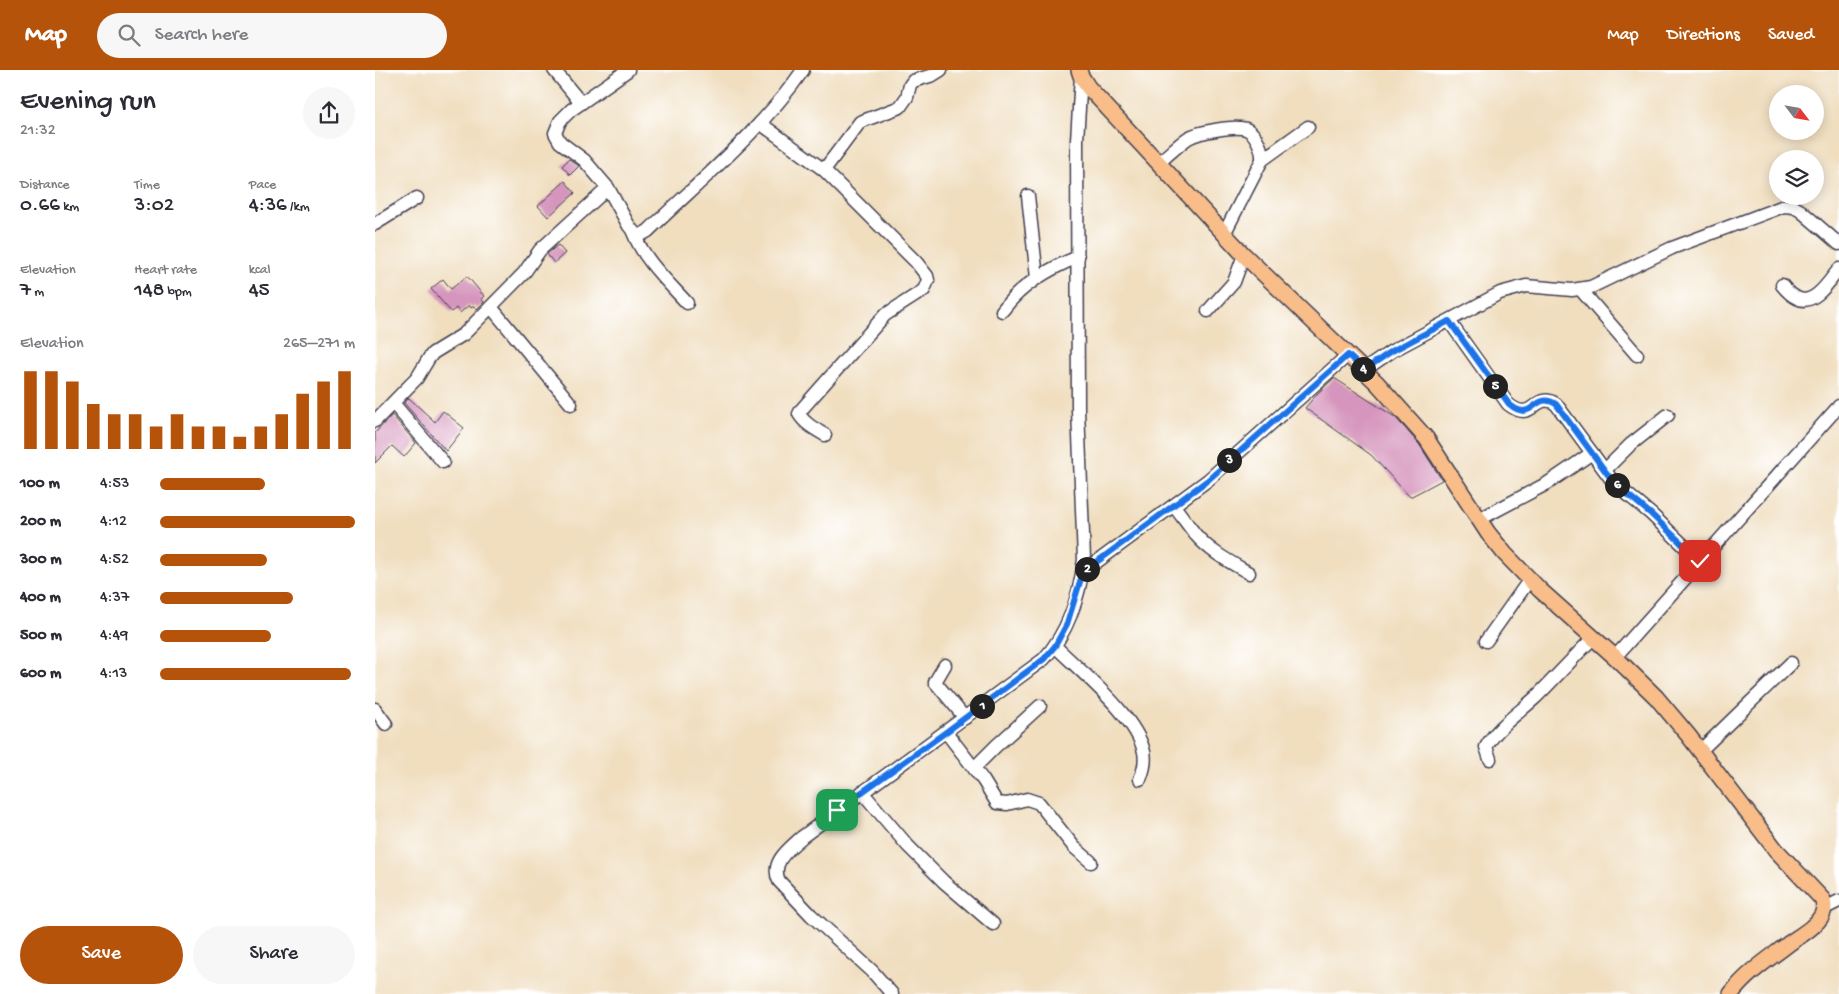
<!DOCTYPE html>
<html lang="en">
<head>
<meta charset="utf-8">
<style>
  body { margin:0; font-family:"Gochi Hand",sans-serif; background:#f7f7f7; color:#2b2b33; height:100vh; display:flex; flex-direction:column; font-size:19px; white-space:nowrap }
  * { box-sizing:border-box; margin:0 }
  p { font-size:16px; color:#7c7c81 }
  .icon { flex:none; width:28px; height:28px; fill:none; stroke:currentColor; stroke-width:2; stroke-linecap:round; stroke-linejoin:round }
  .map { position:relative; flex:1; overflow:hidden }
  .drawer { display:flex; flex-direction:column; background:#fff; width:375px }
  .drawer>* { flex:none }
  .needle { width:32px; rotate:121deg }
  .fabs { position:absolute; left:1394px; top:15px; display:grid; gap:10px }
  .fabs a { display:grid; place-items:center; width:55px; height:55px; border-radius:50%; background:#fff; box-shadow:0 2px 12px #0003; font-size:25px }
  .pin { position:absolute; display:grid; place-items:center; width:42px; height:42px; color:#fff; margin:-21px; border-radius:10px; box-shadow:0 2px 8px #0006 }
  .km { position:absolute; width:25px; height:25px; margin:-12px; border-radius:50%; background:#222; color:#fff; font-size:14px; line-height:25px; text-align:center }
  .round { display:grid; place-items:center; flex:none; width:52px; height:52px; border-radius:26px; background:#f7f7f7 }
  .headline { display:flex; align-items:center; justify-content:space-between; height:85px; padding:0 20px }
  h1 { font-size:28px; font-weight:600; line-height:38px }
  .metrics { display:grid; grid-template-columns:repeat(3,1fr); gap:8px; height:85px; padding:5px 20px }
  .metrics div { display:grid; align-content:center }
  .metrics b { font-size:21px; font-weight:600 }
  .metrics small { font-size:14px; font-weight:400 }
  .metrics p { font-size:14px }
  .chart { height:140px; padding:10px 20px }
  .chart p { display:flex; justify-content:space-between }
  .chart svg { width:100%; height:90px; margin-top:5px; stroke:#b45309; stroke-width:6 }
  .primary-button { display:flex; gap:10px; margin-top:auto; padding:10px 20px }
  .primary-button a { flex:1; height:58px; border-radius:30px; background:#b45309; color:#fff; font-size:20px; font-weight:600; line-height:58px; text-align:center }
  .primary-button a+a { background:#f7f7f7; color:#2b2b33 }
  ul { padding:0 20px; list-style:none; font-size:16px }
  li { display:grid; grid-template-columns:80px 60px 1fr; align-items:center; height:38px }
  li i { height:12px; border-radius:6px; background:#b45309 }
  header { display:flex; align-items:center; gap:30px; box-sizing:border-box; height:70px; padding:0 25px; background:#b45309; color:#fff }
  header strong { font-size:24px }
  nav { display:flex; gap:28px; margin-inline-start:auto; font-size:18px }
  .search { width:350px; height:45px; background:#f7f7f7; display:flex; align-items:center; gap:12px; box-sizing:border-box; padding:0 18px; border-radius:28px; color:#7c7c81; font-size:19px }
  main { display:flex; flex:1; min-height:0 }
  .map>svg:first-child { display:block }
</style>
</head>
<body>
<header>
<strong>Map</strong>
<div class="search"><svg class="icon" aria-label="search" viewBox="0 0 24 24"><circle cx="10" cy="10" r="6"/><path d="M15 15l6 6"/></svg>Search here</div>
<nav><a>Map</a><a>Directions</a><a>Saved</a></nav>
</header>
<main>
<section class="drawer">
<div class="headline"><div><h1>Evening run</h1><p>21:32</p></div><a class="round"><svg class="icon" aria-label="share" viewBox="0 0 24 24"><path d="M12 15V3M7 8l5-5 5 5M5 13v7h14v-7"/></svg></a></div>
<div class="metrics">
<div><p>Distance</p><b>0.66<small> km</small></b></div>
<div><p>Time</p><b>3:02</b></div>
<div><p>Pace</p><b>4:36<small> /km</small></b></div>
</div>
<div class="metrics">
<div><p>Elevation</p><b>7<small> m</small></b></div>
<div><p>Heart rate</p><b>148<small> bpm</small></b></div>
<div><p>kcal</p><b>45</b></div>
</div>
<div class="chart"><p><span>Elevation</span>265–271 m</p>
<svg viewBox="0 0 160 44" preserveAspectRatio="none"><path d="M5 44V6M15 44V6M25 44V11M35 44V22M45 44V27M55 44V27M65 44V33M75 44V27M85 44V33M95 44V33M105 44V38M115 44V33M125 44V27M135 44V17M145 44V11M155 44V6"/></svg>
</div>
<ul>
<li><b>100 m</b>4:53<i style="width:54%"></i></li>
<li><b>200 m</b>4:12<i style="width:100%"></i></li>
<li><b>300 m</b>4:52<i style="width:55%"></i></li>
<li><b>400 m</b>4:37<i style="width:68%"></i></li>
<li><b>500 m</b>4:49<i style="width:57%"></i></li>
<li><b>600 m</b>4:13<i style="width:98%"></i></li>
</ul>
<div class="primary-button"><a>Save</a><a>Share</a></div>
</section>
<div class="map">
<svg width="1464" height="924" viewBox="0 0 1464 924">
  <rect width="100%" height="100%" fill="#fff"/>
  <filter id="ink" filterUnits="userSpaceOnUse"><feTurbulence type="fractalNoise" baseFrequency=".02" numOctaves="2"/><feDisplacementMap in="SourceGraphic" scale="10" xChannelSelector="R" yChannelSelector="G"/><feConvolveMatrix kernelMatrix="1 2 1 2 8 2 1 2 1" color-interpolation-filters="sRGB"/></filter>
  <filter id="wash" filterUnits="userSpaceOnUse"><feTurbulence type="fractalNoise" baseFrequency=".0096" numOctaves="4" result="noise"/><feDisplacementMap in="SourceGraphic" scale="20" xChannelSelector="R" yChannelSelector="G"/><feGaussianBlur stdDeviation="1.12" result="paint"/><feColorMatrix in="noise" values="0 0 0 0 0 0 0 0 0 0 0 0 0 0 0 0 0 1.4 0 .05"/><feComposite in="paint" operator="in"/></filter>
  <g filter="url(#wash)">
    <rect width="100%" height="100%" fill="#f0debf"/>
    <g id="blocks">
      <g fill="#d695bd">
        <path d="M194 89 204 96 195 105 187 96Z"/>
        <path d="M190 111 200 123 173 147 163 136Z"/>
        <path d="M183 175 190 183 179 193 172 184Z"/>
        <path d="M92 206 109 226 106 229 109 232 102 239 99 236 96 238 94 235 85 243 81 238 76 242 56 219 68 209 76 219Z"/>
        <path d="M959 308 1020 347 1044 374 1067 410 1035 427 996 385 930 338 942 324Z"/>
        <path d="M34 328 60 352 68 341 89 358 71 381 29 333Z"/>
        <path d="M17 345 41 373 29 387 17 376 0 393V363Z"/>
      </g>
    </g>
  </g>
  <g filter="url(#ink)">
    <use href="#blocks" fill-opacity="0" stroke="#413e4f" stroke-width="1"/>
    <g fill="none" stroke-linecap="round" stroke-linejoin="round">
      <g stroke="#413e4f" stroke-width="15">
        <g id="minor">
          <path d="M179 0 206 33"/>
          <path d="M253 0 196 40 185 51 180 63 185 72 209 90 233 118 254 156 261 165H266L273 161C326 110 386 61 428 0"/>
          <path d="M385 53 449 100 541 192 552 206 553 210 549 220 510 245 426 340 424 344C430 354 440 359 450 365"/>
          <path d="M887 90 933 57"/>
          <path d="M783 93C793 85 803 75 813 68 823 62 863 54 873 60 882 65 888 81 887 90L849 164"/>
          <path d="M449 100 485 52 525 37 532 27 535 15 538 11 558 5 566 0"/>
          <path d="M653 126 662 208"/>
          <path d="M0 154 42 128"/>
          <path d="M258 162C269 190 292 211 312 233"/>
          <path d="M1407 215C1411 220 1416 225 1422 228 1439 237 1455 210 1464 199"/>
          <path d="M1206 220 1262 285"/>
          <path d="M116 237 196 334"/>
          <path d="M627 241C646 215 673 199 703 187"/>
          <path d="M833 241 859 212 869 185"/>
          <path d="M1074 251 1133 334C1159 355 1159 320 1181 334L1239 413 1276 444 1325 491"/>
          <path d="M989 300 1017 281 1125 223 1151 216 1197 220 1216 217 1297 178 1409 136 1419 137 1426 141 1464 174"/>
          <path d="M18 333 68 392"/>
          <path d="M0 351 42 308 54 288 58 283 89 264 149 203 165 180 233 118"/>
          <path d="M1230 400 1255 375 1293 345"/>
          <path d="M799 436C806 445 813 455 820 464 834 481 855 492 874 503"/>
          <path d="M1105 449 1173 413 1217 383"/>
          <path d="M708 502 833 410 973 285"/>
          <path d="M1111 571 1155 509"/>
          <path d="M680 576C706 602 762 647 769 682 771 692 769 700 765 709"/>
          <path d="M1240 587 1464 336"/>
          <path d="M570 595 560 612 590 648"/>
          <path d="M0 639 11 654"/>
          <path d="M571 662 608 710 622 733 632 734 652 729 664 733 699 777 716 792"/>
          <path d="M1325 681 1416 593"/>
          <path d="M1115 689 1111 677C1123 656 1144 643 1161 627 1180 608 1199 587 1218 568"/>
          <path d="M599 698 621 676 665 636"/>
          <path d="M487 722 533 776 569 812 618 854"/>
          <path d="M1450 838 1464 831"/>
          <path d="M517 924 497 901 436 845 404 811C395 792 414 779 427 767L669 589C693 562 705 525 709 489L703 340 702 70 706 6"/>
        </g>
      </g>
      <g stroke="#413e4f" stroke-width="18">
        <path id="major" d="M704 0 706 6 713 17 869 185 1002 313 1051 368 1113 463 1130 484 1165 520 1240 587 1281 627 1313 665 1401 780 1448 830C1449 835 1450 839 1447 845 1440 858 1424 866 1412 875 1392 890 1371 904 1356 924"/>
      </g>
      <use href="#minor" stroke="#fff" stroke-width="12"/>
      <use href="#major" stroke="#f8bd89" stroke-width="15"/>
    </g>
  </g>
  <g fill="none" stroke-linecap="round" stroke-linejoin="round" filter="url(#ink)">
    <g stroke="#fff" stroke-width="10">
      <path id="route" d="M462 740 571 662 669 589 680 576 692 554 708 502 833 410 973 285 989 300 1017 281 1074 251 1134 334C1159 355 1158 320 1181 334L1239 413 1276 444 1325 491"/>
    </g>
    <use href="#route" stroke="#1a73e8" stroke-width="6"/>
  </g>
</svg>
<div class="fabs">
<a><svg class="needle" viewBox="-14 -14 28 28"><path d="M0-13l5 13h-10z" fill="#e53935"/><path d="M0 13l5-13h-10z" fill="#7c7c81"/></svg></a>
<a><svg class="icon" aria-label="layers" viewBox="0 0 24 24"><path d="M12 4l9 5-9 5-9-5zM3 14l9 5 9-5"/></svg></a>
</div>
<div class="pin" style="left:462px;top:740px;background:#1e9e55"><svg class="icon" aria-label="arrive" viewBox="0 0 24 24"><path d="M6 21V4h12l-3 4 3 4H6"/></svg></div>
<div class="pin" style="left:1325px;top:491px;background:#d93025"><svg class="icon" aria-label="check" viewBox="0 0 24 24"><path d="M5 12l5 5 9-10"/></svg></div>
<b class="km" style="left:607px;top:636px">1</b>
<b class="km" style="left:712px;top:499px">2</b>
<b class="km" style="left:854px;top:390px">3</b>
<b class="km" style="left:988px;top:299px">4</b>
<b class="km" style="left:1120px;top:316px">5</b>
<b class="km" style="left:1242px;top:415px">6</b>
</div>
</main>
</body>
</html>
